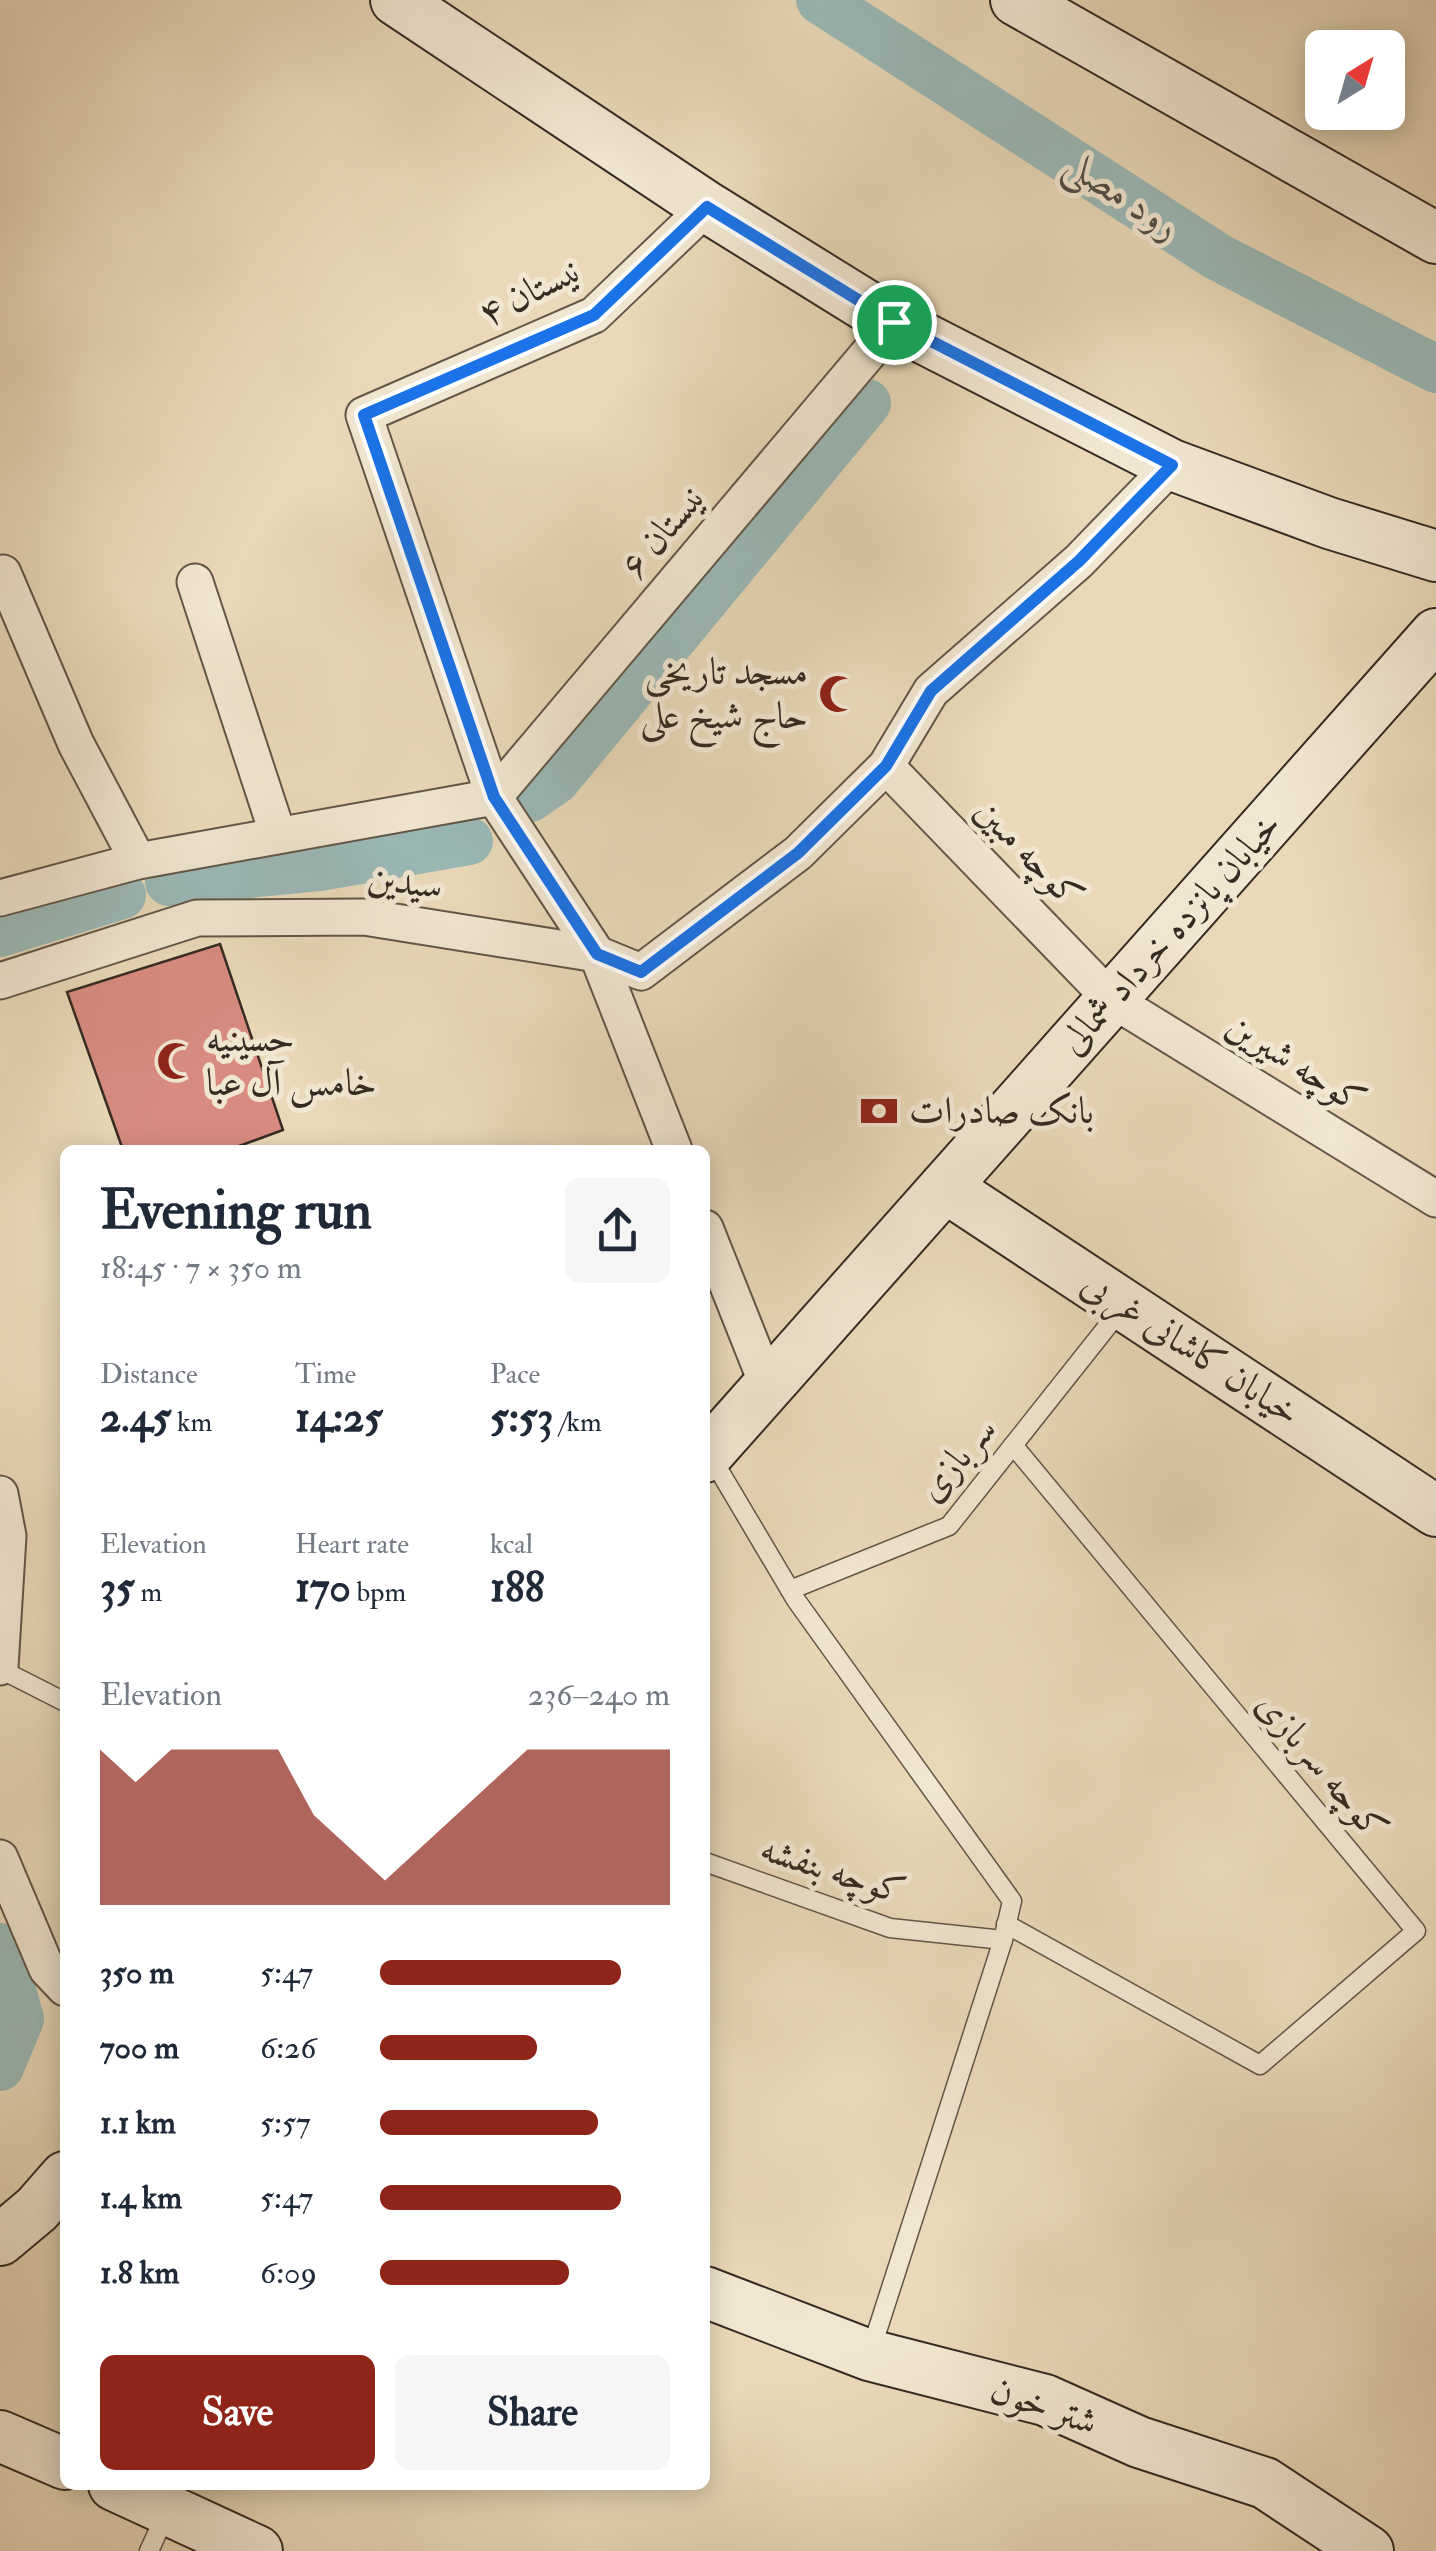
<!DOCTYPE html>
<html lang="en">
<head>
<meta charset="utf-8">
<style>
  body { margin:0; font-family:"IM FELL Double Pica",Amiri,serif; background:#f6f6f7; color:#1f2937; height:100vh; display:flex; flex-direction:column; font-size:38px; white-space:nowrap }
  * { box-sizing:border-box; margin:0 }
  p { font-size:32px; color:#747a83 }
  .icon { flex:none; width:55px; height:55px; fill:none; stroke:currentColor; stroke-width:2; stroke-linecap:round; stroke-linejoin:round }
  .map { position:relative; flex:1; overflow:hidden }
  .drawer { position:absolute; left:60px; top:1145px; width:650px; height:1345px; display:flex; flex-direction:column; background:#fff; border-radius:15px; box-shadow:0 5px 25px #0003 }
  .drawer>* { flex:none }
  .needle { width:65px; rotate:37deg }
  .fabs { position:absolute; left:1305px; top:30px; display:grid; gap:20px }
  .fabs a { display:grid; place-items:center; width:100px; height:100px; border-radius:15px; background:#fff; box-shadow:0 5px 25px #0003; font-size:50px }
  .pin { position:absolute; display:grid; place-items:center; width:85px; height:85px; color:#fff; margin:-42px; border:5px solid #fff; border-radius:50%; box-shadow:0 2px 10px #0007 }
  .round { display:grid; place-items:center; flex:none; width:105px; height:105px; border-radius:15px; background:#f6f6f7 }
  .overview { display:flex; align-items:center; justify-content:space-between; height:170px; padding:0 40px }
  h1 { font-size:55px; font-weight:700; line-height:75px }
  .stats { display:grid; grid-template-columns:repeat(3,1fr); gap:15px; height:170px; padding:10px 40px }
  .stats div { display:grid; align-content:center }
  .stats b { font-size:42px; font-weight:700 }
  .stats small { font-size:28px; font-weight:400 }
  .stats p { font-size:28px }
  .chart { height:280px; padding:20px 40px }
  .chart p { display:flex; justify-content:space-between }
  .chart svg { width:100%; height:180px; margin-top:10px; fill:#8f2418; opacity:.7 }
  .button { display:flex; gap:20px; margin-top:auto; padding:20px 40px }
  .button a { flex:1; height:115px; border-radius:15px; background:#8f2418; color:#fff; font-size:40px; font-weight:700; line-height:115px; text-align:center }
  .button a+a { background:#f6f6f7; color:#1f2937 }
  ul { padding:0 40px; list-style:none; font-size:32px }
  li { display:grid; grid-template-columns:160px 120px 1fr; align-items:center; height:75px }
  li i { height:25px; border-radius:12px; background:#8f2418 }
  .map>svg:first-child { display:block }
</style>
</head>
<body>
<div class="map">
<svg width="1436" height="2551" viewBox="0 0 1436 2551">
  <rect width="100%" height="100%" fill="#e9d9b8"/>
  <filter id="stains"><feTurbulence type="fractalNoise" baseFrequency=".002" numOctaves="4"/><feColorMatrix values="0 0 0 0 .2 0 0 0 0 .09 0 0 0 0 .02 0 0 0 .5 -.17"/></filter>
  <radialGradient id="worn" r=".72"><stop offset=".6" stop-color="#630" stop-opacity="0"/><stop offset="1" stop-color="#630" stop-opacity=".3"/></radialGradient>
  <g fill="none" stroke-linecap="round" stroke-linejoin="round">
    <g stroke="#9ab9b7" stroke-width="48">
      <path d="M820 0 1218 257 1436 369"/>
      <path d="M530 798 556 780 867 403"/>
      <path d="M169 882 319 867 469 841"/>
      <path d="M0 933 122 895"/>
      <path d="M0 1947 20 2019 0 2067"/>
    </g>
  </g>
  <path fill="#d98b81" stroke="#352b23" stroke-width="2.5" d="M220 944 283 1130 228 1150H123L67 992Z"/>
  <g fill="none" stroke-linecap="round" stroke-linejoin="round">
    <g stroke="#625648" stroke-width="21">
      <g id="lane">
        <path d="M710 1455 796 1600 1012 1901 1003 1940 871 2350"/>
        <path d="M790 1590 949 1526 1122 1308"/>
        <path d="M0 1669 65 1702"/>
        <path d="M705 1862 890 1928 1003 1940"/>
        <path d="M1006 1924 1260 2065 1416 1931 1013 1445"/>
        <path d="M149 2551 166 2514"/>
      </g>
    </g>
    <g stroke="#625648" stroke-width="39">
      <g id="street">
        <path d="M3 573 76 744 138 861"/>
        <path d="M195 582 278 835"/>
        <path d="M886 766 1111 999 1436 1199"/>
        <path d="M494 797 364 415 594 315 707 207"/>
        <path d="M494 797 894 323"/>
        <path d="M0 898 138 861 494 797 597 954 641 972 798 853 886 766 931 691 1079 561 1172 465"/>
        <path d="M0 981 197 918 364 917 597 954 674 1150"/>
        <path d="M705 1228 768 1386"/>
        <path d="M0 1494 8 1536 0 1667"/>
        <path d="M0 1858 47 1969 65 1988"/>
      </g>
    </g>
    <g stroke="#352b23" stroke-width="54">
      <g id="secondary">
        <path d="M396 0 707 207 894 323 1172 465 1329 523 1436 556"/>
        <path d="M1016 0 1436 238"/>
        <path d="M945 1187 1436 1511"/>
        <path d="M705 1457 1436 634"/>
        <path d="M0 2240 37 2209 65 2177"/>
        <path d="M705 2292 869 2355 1045 2400 1139 2442 1265 2483 1368 2551"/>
        <path d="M0 2436 65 2464"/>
        <path d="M114 2485 257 2551"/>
      </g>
    </g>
    <use href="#lane" stroke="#f1e6d1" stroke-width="18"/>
    <use href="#street" stroke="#f1e6d1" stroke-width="35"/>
    <use href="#secondary" stroke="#f1e6d1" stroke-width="50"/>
  </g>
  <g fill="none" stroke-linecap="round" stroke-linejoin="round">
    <g stroke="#fff" stroke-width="20">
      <path id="route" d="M707 207 894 322 1172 465 1079 561 931 691 886 766 798 853 641 972 597 954 494 797 364 415 594 315Z"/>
    </g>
    <use href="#route" stroke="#1a73e8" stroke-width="12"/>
  </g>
  <defs>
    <g id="mosque-bare" transform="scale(3)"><path d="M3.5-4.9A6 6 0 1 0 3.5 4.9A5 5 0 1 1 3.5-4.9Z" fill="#8f2418" stroke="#f1e6d1" stroke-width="2.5" paint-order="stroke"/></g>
    <g id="bank-bare" transform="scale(3)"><path d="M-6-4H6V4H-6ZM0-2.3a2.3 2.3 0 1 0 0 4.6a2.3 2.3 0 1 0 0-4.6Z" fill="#8f2418" stroke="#f1e6d1" stroke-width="2.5" paint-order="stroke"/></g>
  </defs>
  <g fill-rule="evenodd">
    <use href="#mosque-bare" x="838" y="694"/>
    <use href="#mosque-bare" x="176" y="1061"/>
    <use href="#bank-bare" x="879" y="1111"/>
  </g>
  <g text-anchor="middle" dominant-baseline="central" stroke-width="10" stroke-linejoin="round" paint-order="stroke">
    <g font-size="38" fill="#352b23" stroke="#f1e6d1">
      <text transform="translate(529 292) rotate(-27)">نیستان ۴</text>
      <text transform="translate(662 532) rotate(-50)">نیستان ۶</text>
      <text transform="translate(1029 853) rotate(46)">کوچه مبین</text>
      <text transform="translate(405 882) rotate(7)">سیدین</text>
      <text transform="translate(1170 933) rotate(-48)">خیابان پانزده خرداد شمالی</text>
      <text transform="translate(1296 1063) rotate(32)">کوچه شیرین</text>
      <text transform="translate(1191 1348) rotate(33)">خیابان کاشانی غربی</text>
      <text transform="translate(957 1459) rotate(-49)">سربازی</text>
      <text transform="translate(1322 1766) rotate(50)">کوچه سربازی</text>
      <text transform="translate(833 1870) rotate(18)">کوچه بنفشه</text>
      <text transform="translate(1044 2406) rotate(19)">شتر خون</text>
    </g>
    <g font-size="38" fill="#352b23" stroke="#f1e6d1" text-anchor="start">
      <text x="808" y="672" text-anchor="end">مسجد تاریخی<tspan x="808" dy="44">حاج شیخ علی</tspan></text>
      <text x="206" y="1039">حسینیه<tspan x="206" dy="44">خامس آل عبا</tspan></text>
      <text x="909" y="1111">بانک صادرات</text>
    </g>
    <g font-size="40" font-style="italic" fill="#4e4e48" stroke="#f1e6d1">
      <text transform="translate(1122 195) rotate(33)">رود مصلی</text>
    </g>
  </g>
  <rect width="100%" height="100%" filter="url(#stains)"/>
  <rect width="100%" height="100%" fill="url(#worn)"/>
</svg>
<div class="fabs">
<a><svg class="needle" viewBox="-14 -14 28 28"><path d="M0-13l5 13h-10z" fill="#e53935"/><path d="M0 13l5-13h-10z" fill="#747a83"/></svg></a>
</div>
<div class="pin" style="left:894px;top:322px;background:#1e9e55"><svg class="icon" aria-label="arrive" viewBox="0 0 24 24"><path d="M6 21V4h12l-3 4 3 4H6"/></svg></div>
<section class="drawer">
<div class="overview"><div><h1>Evening run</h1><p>18:45 · 7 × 350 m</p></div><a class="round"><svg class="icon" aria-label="share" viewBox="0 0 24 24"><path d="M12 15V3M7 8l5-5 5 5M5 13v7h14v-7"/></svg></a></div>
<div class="stats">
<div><p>Distance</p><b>2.45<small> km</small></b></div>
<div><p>Time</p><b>14:25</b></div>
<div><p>Pace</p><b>5:53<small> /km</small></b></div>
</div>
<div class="stats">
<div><p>Elevation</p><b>35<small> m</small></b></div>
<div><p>Heart rate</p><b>170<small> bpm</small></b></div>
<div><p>kcal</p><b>188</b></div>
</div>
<div class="chart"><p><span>Elevation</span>236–240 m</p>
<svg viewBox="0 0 160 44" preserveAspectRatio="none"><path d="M0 44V6L10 14L20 6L30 6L40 6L50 6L60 22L70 30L80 38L90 30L100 22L110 14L120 6L130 6L140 6L150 6L160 6V44z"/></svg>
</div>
<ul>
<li><b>350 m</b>5:47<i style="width:83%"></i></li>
<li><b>700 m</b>6:26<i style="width:54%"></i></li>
<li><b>1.1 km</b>5:57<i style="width:75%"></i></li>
<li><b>1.4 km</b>5:47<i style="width:83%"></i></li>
<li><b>1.8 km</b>6:09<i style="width:65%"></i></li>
</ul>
<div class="button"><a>Save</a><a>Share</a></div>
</section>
</div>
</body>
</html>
